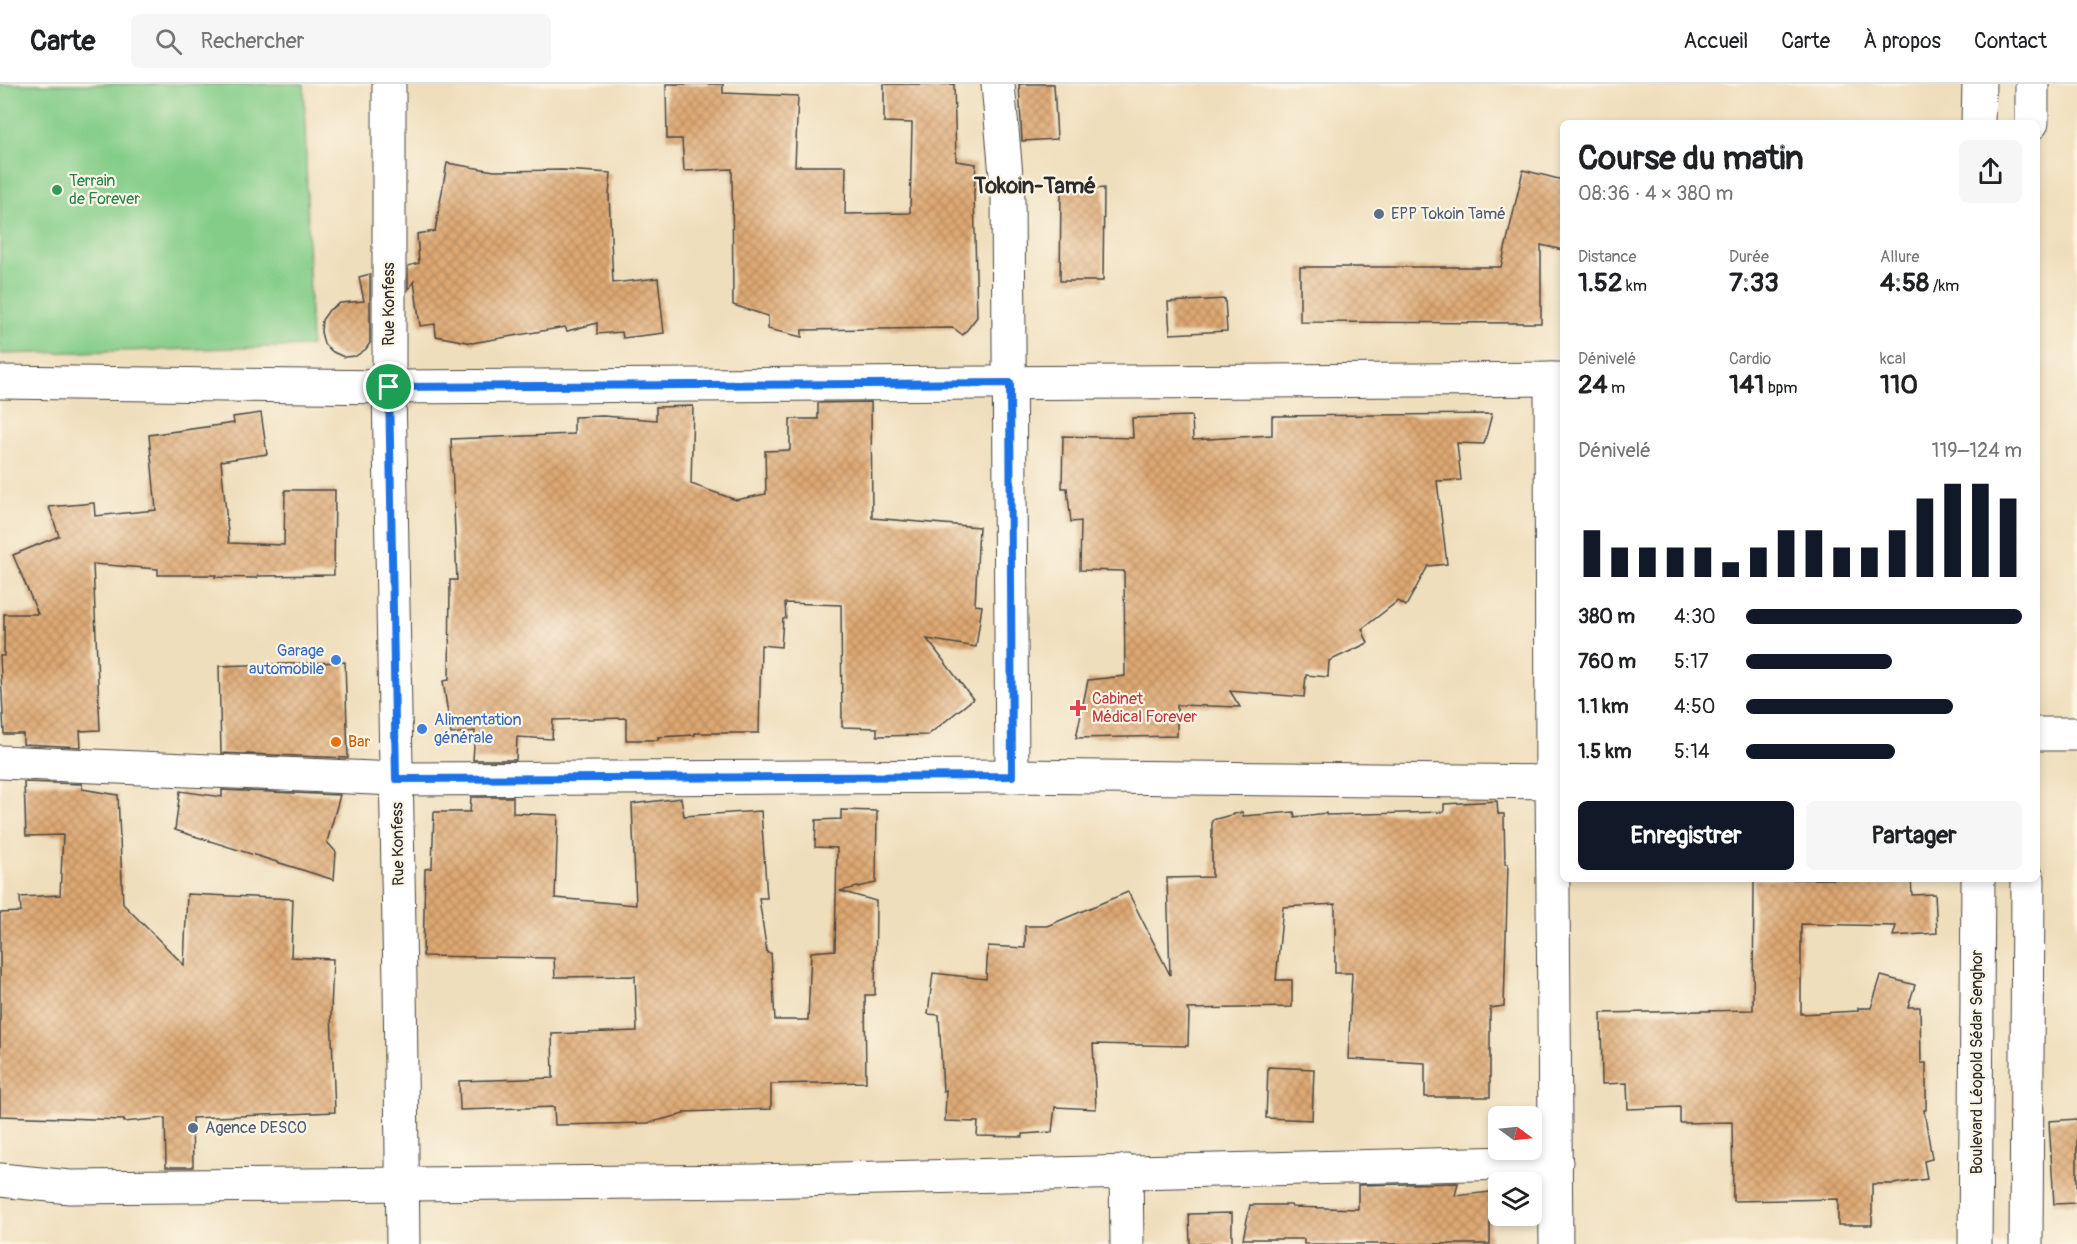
<!DOCTYPE html>
<html lang="fr">
<head>
<meta charset="utf-8">
<style>
  body { margin:0; font-family:Pangolin,sans-serif; background:#f6f6f6; color:#202124; height:100vh; display:flex; flex-direction:column; font-size:22px; white-space:nowrap }
  * { box-sizing:border-box; margin:0 }
  p { font-size:20px; color:#757577 }
  .icon { flex:none; width:33px; height:33px; fill:none; stroke:currentColor; stroke-width:2; stroke-linecap:round; stroke-linejoin:round }
  .map { position:relative; flex:1; overflow:hidden }
  .side { position:absolute; left:1560px; top:36px; width:480px; height:762px; display:flex; flex-direction:column; background:#fff; border-radius:9px; box-shadow:0 3px 9px #0003 }
  .side>* { flex:none }
  .needle { width:39px; rotate:105deg }
  .buttons { position:absolute; left:1488px; top:1022px; display:grid; gap:12px }
  .buttons a { display:grid; place-items:center; width:54px; height:54px; border-radius:9px; background:#fff; box-shadow:0 3px 9px #0003; font-size:30px }
  .pin { position:absolute; display:grid; place-items:center; width:51px; height:51px; color:#fff; margin:-26px; border:3px solid #fff; border-radius:50%; box-shadow:0 2px 6px #0007 }
  .round { display:grid; place-items:center; flex:none; width:63px; height:63px; border-radius:9px; background:#f6f6f6 }
  .summary { display:flex; align-items:center; justify-content:space-between; height:102px; padding:0 18px }
  h1 { font-size:33px; font-weight:800; line-height:45px }
  .figures { display:grid; grid-template-columns:repeat(3,1fr); gap:9px; height:102px; padding:6px 18px }
  .figures div { display:grid; align-content:center }
  .figures b { font-size:26px; font-weight:800 }
  .figures small { font-size:16px; font-weight:400 }
  .figures p { font-size:16px }
  .chart { height:168px; padding:12px 18px }
  .chart p { display:flex; justify-content:space-between }
  .chart svg { width:100%; height:108px; margin-top:6px; stroke:#111827; stroke-width:6 }
  .cta { display:flex; gap:12px; margin-top:auto; padding:12px 18px }
  .cta a { flex:1; height:69px; border-radius:9px; background:#111827; color:#fff; font-size:24px; font-weight:800; line-height:69px; text-align:center }
  .cta a+a { background:#f6f6f6; color:#202124 }
  ul { padding:0 18px; list-style:none; font-size:20px }
  li { display:grid; grid-template-columns:96px 72px 1fr; align-items:center; height:45px }
  li i { height:15px; border-radius:8px; background:#111827 }
  header { display:flex; align-items:center; gap:36px; box-sizing:border-box; height:84px; padding:0 30px; background:#fff; border-bottom:2px solid #e0e0e0 }
  header strong { font-size:28px }
  nav { display:flex; gap:33px; margin-inline-start:auto; font-size:21px }
  .search { width:420px; height:54px; background:#f6f6f6; display:flex; align-items:center; gap:15px; box-sizing:border-box; padding:0 21px; border-radius:9px; color:#757577; font-size:22px }
  .map>svg:first-child { display:block }
</style>
</head>
<body>
<header>
<strong>Carte</strong>
<div class="search"><svg class="icon" aria-label="search" viewBox="0 0 24 24"><circle cx="10" cy="10" r="6"/><path d="M15 15l6 6"/></svg>Rechercher</div>
<nav><a>Accueil</a><a>Carte</a><a>À propos</a><a>Contact</a></nav>
</header>
<div class="map">
<svg width="2077" height="1160" viewBox="0 0 2077 1160">
  <defs>
    <pattern id="building-cross-hatch" width="8" height="8" patternUnits="userSpaceOnUse" patternTransform="scale(1.5)"><rect width="8" height="8" fill="#dea872"/><path d="M0 0l8 8M0 8l8-8" fill="none" stroke="#b4895e"/></pattern>
  </defs>
  <rect width="100%" height="100%" fill="#fcf5e5"/>
  <filter id="ink" filterUnits="userSpaceOnUse"><feTurbulence type="fractalNoise" baseFrequency=".0167" numOctaves="2"/><feDisplacementMap in="SourceGraphic" scale="12" xChannelSelector="R" yChannelSelector="G"/><feConvolveMatrix kernelMatrix="1 2 1 2 8 2 1 2 1" color-interpolation-filters="sRGB"/></filter>
  <filter id="wash" filterUnits="userSpaceOnUse"><feTurbulence type="fractalNoise" baseFrequency=".008" numOctaves="4" result="noise"/><feDisplacementMap in="SourceGraphic" scale="24" xChannelSelector="R" yChannelSelector="G"/><feGaussianBlur stdDeviation="1.35" result="paint"/><feColorMatrix in="noise" values="0 0 0 0 0 0 0 0 0 0 0 0 0 0 0 0 0 1.4 0 .05"/><feComposite in="paint" operator="in"/></filter>
  <g filter="url(#wash)">
    <rect width="100%" height="100%" fill="#efdebc"/>
    <path fill="#84cd89" stroke="#587c5a" stroke-width="1.5" d="M0 0H304L311 262 0 270Z"/>
    <g id="blocks">
      <g fill="url(#building-cross-hatch)">
        <path d="M666 0H723V9L798 12 795 82H846L845 130 910 129 912 39 884 38V0H954L956 77 976 80 974 108 977 233 963 251 953 244 802 246V253L768 245V232L733 221 732 85 684 87 682 55H667Z"/>
        <path d="M1019 0H1054L1057 55 1022 57Z"/>
        <path d="M447 79 494 87 563 86 611 89 609 111 613 199 658 194 664 249 623 254 622 248 597 250V239L567 247 565 243 472 259 436 252 435 240 420 242 414 197 408 206V182L419 179 417 150 435 147Z"/>
        <path d="M1523 86 1563 96V166L1541 161V239L1300 238V183H1501Z"/>
        <path d="M1104 104 1103 197H1060L1061 108Z"/>
        <path d="M370 190V259L366 265 356 272 344 273 333 268 324 260 321 248 322 236 329 226 340 219 364 217 359 193Z"/>
        <path d="M1225 215 1227 247 1170 250 1168 218Z"/>
        <path d="M871 318 872 434 979 443 975 521 982 522 976 563 927 555 973 615 928 651 877 652V644L842 643 841 521 785 519 786 534 783 535 781 563 761 561 759 649H695V651L658 653V656H626V634L553 636 552 655 517 653 516 676H473L475 647 451 650 443 597 449 596 450 496H457L451 355 574 350V333L603 332 656 336V323L693 322 691 400 736 416 766 410 765 367 790 366V335H818V319Z"/>
        <path d="M261 329 267 370 221 377 229 459 284 461 285 406H335L334 491 257 492V494L215 493 216 491H158V485L93 480 100 646 80 647 81 663 23 660V650H4L0 572H4V530H38L13 471 59 452 49 423 94 419 95 432 156 426 149 351 234 339 233 333Z"/>
        <path d="M1492 330 1484 360 1457 359 1461 396 1437 397 1447 480 1428 482 1406 522 1398 517 1362 545 1368 559 1329 577 1328 593 1306 591 1304 613 1230 607 1240 623 1177 621V652L1076 654 1088 596 1125 592 1124 487 1080 486 1081 437 1071 438 1067 404H1062L1063 352 1133 354 1132 334 1192 332 1193 356 1272 351V332Z"/>
        <path d="M345 578 348 674 221 669 219 582Z"/>
        <path d="M24 698 82 700V705L118 711 123 820 184 881 187 810 293 815 291 873 333 875 331 929 335 1028 192 1034 193 1083H166L165 1034 124 1038V1036L0 1032V829L21 828 20 813 60 811 63 751 26 752Z"/>
        <path d="M222 706 340 711 327 758 336 768 334 796 175 746 180 707 222 713Z"/>
        <path d="M471 713H513V729L558 731 555 814 636 821 632 720 681 714 684 732 761 727 767 814H759L767 869H771L775 936H808L811 868 835 866 837 764 815 763 816 736 841 735V726L877 727 876 799 840 807 876 817 875 911H865L866 998 771 1000V1025L684 1028V1030L648 1039 555 1041 554 1023 460 1026 459 997 553 994 552 950 637 947 635 892 555 893 554 874 423 872 425 785 432 784 434 728H470Z"/>
        <path d="M1497 717 1498 730H1504L1505 780H1508L1504 922 1490 924V1013H1425V979L1348 975 1352 889H1335V820L1283 823 1276 896H1292V923L1187 925 1189 929 1188 962 1093 960 1096 1025 1055 1023 1052 1048 1023 1050V1053L977 1052 978 1038 945 1037 946 1006 943 1007 939 931 928 930 933 889 986 895 988 862 1025 864V842H1047L1128 808 1170 891 1167 794 1212 793V736L1242 728 1243 732 1294 728 1295 733 1326 729V731L1444 728V720Z"/>
        <path d="M1754 795H1911L1912 811 1935 810 1937 849 1893 852 1896 842 1801 840V930L1858 927V924H1871L1881 892 1915 901 1908 923H1920L1921 979H1926V1026H1924L1932 1075 1924 1077 1927 1095 1893 1100H1872V1141H1838V1115L1733 1117 1732 1038 1680 1039V1023L1628 1025 1627 999 1602 1000 1601 929 1753 926Z"/>
        <path d="M1268 983 1314 985 1312 1036 1266 1034Z"/>
        <path d="M2077 1035V1119L2054 1120 2049 1037Z"/>
        <path d="M1458 1099 1455 1112 1490 1108V1160H1304V1155H1243L1250 1121H1291L1292 1123 1358 1125V1101Z"/>
        <path d="M1232 1129V1159L1190 1160 1189 1130Z"/>
      </g>
    </g>
  </g>
  <g filter="url(#ink)">
    <use href="#blocks" fill-opacity="0" stroke="#484641" stroke-width="1.5"/>
    <g fill="none" stroke-linecap="round" stroke-linejoin="round">
      <g stroke="#484641" stroke-width="35">
        <g id="street">
          <path d="M389 0V303L400 898 403 1160"/>
          <path d="M998 0 1008 114 1012 692"/>
          <path d="M1551 295 1552 698 1556 1160"/>
          <path d="M0 298 389 303 1563 295"/>
          <path d="M2037 650H2077"/>
          <path d="M0 678 396 695 1012 692 1552 698"/>
          <path d="M1126 1087 1127 1160"/>
          <path d="M0 1096 70 1103 755 1097 1556 1078"/>
        </g>
      </g>
      <g stroke="#484641" stroke-width="35">
        <g id="secondary">
          <path d="M1978 39 1979 0"/>
          <path d="M2032 39V0"/>
          <path d="M1975 1160 1978 795"/>
          <path d="M2026 1160 2028 795"/>
        </g>
      </g>
      <use href="#street" stroke="#fff" stroke-width="33"/>
      <use href="#secondary" stroke="#fff" stroke-width="33"/>
    </g>
  </g>
  <g fill="none" stroke-linecap="round" stroke-linejoin="round" filter="url(#ink)">
    <g stroke="#fff" stroke-width="12">
      <path id="route" d="M1010 299 1012 692 396 695 389 303Z"/>
    </g>
    <use href="#route" stroke="#1a73e8" stroke-width="8"/>
  </g>
  <circle fill="#2e9e5b" stroke="#fcf5e5" stroke-width="2" cx="57" cy="106" r="6"/>
  <g fill="#5c6f8a" stroke="#fcf5e5" stroke-width="2">
    <circle cx="1379" cy="130" r="6"/>
    <circle cx="193" cy="1044" r="6"/>
  </g>
  <g fill="#3f7fe0" stroke="#fcf5e5" stroke-width="2">
    <circle cx="336" cy="576" r="6"/>
    <circle cx="422" cy="645" r="6"/>
  </g>
  <path fill="#e0444e" stroke="#fcf5e5" stroke-width="2" d="M1075 615h6v6h6v6h-6v6h-6v-6h-6v-6h6z"/>
  <circle fill="#e8710a" stroke="#fcf5e5" stroke-width="2" cx="336" cy="658" r="6"/>
  <g text-anchor="middle" dominant-baseline="central" stroke-width="4.5" stroke-linejoin="round" paint-order="stroke">
    <g font-size="16" fill="#27864d" stroke="#fcf5e5" text-anchor="start">
      <text x="69" y="97">Terrain<tspan x="69" dy="18">de Forever</tspan></text>
    </g>
    <g font-size="16" fill="#4e5e75" stroke="#fcf5e5" text-anchor="start">
      <text x="1391" y="130">EPP Tokoin Tamé</text>
      <text x="205" y="1044">Agence DESCO</text>
    </g>
    <g font-size="16" fill="#2b2b2b" stroke="#fcf5e5">
      <text transform="translate(389 220) rotate(-90)">Rue Konfess</text>
      <text transform="translate(398 760) rotate(-91)">Rue Konfess</text>
      <text transform="translate(1977 978) rotate(-90)">Boulevard Léopold Sédar Senghor</text>
    </g>
    <g font-size="16" fill="#366cbe" stroke="#fcf5e5" text-anchor="end">
      <text x="324" y="567">Garage<tspan x="324" dy="18">automobile</tspan></text>
      <text x="434" y="636" text-anchor="start">Alimentation<tspan x="434" dy="18">générale</tspan></text>
    </g>
    <g font-size="16" fill="#be3a42" stroke="#fcf5e5" text-anchor="start">
      <text x="1092" y="615">Cabinet<tspan x="1092" dy="18">Médical Forever</tspan></text>
    </g>
    <g font-size="16" fill="#c56008" stroke="#fcf5e5" text-anchor="start">
      <text x="348" y="658">Bar</text>
    </g>
    <g font-size="22" font-weight="bold" fill="#2b2b2b" stroke="#fcf5e5">
      <text x="1035" y="102">Tokoin-Tamé</text>
    </g>
  </g>
</svg>
<div class="buttons">
<a><svg class="needle" viewBox="-14 -14 28 28"><path d="M0-13l5 13h-10z" fill="#e53935"/><path d="M0 13l5-13h-10z" fill="#757577"/></svg></a>
<a><svg class="icon" aria-label="layers" viewBox="0 0 24 24"><path d="M12 4l9 5-9 5-9-5zM3 14l9 5 9-5"/></svg></a>
</div>
<div class="pin" style="left:389px;top:303px;background:#1e9e55"><svg class="icon" aria-label="arrive" viewBox="0 0 24 24"><path d="M6 21V4h12l-3 4 3 4H6"/></svg></div>
<section class="side">
<div class="summary"><div><h1>Course du matin</h1><p>08:36 · 4 × 380 m</p></div><a class="round"><svg class="icon" aria-label="share" viewBox="0 0 24 24"><path d="M12 15V3M7 8l5-5 5 5M5 13v7h14v-7"/></svg></a></div>
<div class="figures">
<div><p>Distance</p><b>1.52<small> km</small></b></div>
<div><p>Durée</p><b>7:33</b></div>
<div><p>Allure</p><b>4:58<small> /km</small></b></div>
</div>
<div class="figures">
<div><p>Dénivelé</p><b>24<small> m</small></b></div>
<div><p>Cardio</p><b>141<small> bpm</small></b></div>
<div><p>kcal</p><b>110</b></div>
</div>
<div class="chart"><p><span>Dénivelé</span>119–124 m</p>
<svg viewBox="0 0 160 44" preserveAspectRatio="none"><path d="M5 44V25M15 44V32M25 44V32M35 44V32M45 44V32M55 44V38M65 44V32M75 44V25M85 44V25M95 44V32M105 44V32M115 44V25M125 44V12M135 44V6M145 44V6M155 44V12"/></svg>
</div>
<ul>
<li><b>380 m</b>4:30<i style="width:100%"></i></li>
<li><b>760 m</b>5:17<i style="width:53%"></i></li>
<li><b>1.1 km</b>4:50<i style="width:75%"></i></li>
<li><b>1.5 km</b>5:14<i style="width:54%"></i></li>
</ul>
<div class="cta"><a>Enregistrer</a><a>Partager</a></div>
</section>
</div>
</body>
</html>
